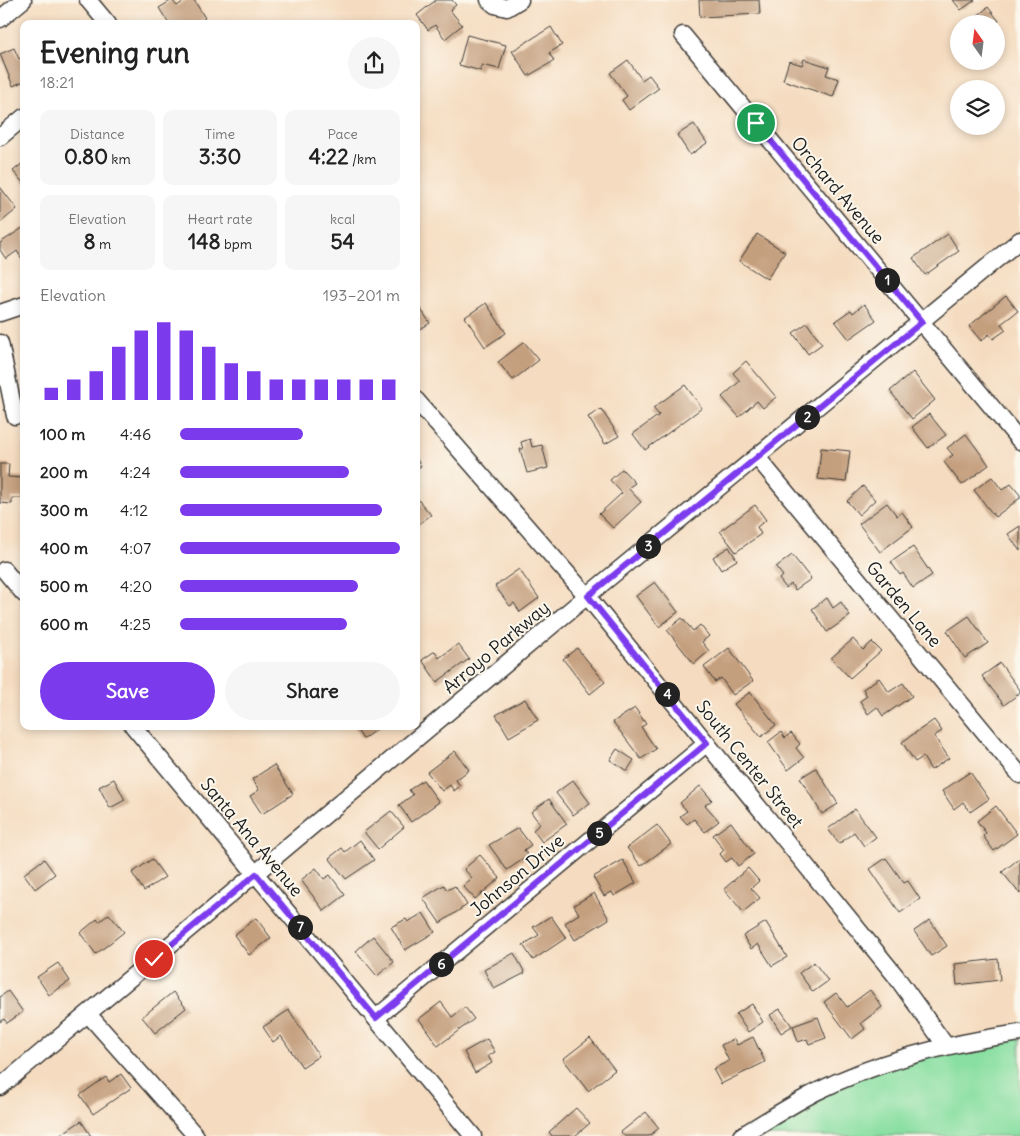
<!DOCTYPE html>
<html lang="en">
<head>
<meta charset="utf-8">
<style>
  body { margin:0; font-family:Delius,sans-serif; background:#f6f6f6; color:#222; height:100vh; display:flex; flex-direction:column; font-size:19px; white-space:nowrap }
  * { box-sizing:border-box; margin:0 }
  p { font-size:16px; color:#767676 }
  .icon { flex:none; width:28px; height:28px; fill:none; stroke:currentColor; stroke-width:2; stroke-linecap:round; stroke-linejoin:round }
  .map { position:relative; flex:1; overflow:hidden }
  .panel { position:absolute; left:20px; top:20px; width:400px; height:710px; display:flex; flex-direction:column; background:#fff; border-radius:10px; box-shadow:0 2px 8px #0003 }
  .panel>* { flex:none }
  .needle { width:32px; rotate:346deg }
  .tools { position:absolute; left:950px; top:15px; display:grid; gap:10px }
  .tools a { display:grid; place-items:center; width:55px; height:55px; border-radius:50%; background:#fff; box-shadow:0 2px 8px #0003; font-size:25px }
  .pin { position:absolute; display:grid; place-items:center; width:42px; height:42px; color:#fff; margin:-21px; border:2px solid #fff; border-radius:50%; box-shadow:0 1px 5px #0007 }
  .km { position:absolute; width:25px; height:25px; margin:-12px; border-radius:50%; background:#222; color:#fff; font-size:14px; line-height:25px; text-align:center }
  .round { display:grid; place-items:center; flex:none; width:52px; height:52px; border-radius:26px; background:#f6f6f6 }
  .headline { display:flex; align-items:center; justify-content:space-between; height:85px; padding:0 20px }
  h1 { font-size:28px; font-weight:700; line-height:38px }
  .metrics { display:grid; grid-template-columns:repeat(3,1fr); gap:8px; height:85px; padding:5px 20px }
  .metrics div { display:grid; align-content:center; border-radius:10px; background:#f6f6f6; text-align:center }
  .metrics b { font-size:21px; font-weight:700 }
  .metrics small { font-size:14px; font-weight:400 }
  .metrics p { font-size:14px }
  .chart { height:140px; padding:10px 20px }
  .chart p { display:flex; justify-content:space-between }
  .chart svg { width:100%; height:90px; margin-top:5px; stroke:#7c3aed; stroke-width:6 }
  .action { display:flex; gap:10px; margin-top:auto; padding:10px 20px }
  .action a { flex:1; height:58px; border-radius:30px; background:#7c3aed; color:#fff; font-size:20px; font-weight:700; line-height:58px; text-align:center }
  .action a+a { background:#f6f6f6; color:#222 }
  ul { padding:0 20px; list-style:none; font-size:16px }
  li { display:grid; grid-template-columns:80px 60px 1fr; align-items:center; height:38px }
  li i { height:12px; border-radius:6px; background:#7c3aed }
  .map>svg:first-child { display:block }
</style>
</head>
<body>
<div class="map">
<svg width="1020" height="1136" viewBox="0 0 1020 1136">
  <rect width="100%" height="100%" fill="#fbf7ec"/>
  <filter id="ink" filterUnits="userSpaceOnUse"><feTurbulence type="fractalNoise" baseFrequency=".02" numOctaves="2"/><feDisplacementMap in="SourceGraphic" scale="10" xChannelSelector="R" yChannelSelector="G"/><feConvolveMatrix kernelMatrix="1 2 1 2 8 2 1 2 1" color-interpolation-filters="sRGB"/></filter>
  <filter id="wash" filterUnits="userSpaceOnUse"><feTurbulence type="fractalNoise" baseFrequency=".0096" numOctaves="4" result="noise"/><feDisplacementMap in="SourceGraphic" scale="20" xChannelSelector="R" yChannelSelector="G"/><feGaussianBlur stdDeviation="1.12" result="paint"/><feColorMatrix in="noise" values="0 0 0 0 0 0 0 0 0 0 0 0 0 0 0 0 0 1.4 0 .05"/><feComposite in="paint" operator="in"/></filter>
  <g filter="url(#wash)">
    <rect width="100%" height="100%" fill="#f5dcc0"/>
    <path fill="#89dfa2" stroke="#527e5f" d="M1020 1034V1136H742L817 1092 946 1046Z"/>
    <g id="blocks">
      <g fill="#c49f7e">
        <path d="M172 0 177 6 186 0H194L205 18 196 24H169L159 8Z"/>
        <path d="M436 0H452L456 5 450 10 462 25 445 39 435 25 428 30 417 15Z"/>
        <path d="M699 0H759L760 14 700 17Z"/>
        <path d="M953 0H975L961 10Z"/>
        <path d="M988 7 999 21 995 24H980L975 18Z"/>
        <path d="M551 27 562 45 549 53 554 61 528 76 512 51Z"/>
        <path d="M467 35 506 45 499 69 482 65 481 71 459 65Z"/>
        <path d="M14 48 19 59 24 57V81L13 86 0 54Z"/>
        <path d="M804 59 829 67 826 75 839 79 833 97 783 80 789 61 802 65Z"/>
        <path d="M628 60 642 80 649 75 659 88 629 110 622 100 627 96 610 73Z"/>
        <path d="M694 124 707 143 690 155 677 135Z"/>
        <path d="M24 162V184L13 171Z"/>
        <path d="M0 187 17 209 0 223Z"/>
        <path d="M24 227V262L17 251 6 259 0 250V243Z"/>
        <path d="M757 234 785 252 767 279 739 261Z"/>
        <path d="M948 234 959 251 925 275 913 258Z"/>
        <path d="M1006 296 1018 311 1001 324 1006 330 993 339 989 334 981 341 969 326Z"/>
        <path d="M416 302 430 323 416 332Z"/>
        <path d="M486 303 506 333 485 347 465 317Z"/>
        <path d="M864 304 876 320 849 339 835 321 851 310 853 313Z"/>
        <path d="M807 323 822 344 808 354 793 333Z"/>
        <path d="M524 342 539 360 513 380 498 362Z"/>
        <path d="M746 361 776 397 763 408 757 401 739 417 722 397 740 381 733 373Z"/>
        <path d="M913 372 935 400 912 419 890 391Z"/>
        <path d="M685 385 702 408 645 450 633 434 659 415 653 408Z"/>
        <path d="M601 409 619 436 605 444 588 417Z"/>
        <path d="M929 414 946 435 928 448 912 427Z"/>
        <path d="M966 434 989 465 962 485 944 462 953 455 947 448Z"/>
        <path d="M530 439 532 447 542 445 548 468 527 473 520 449H523L521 442Z"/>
        <path d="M821 448 850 451 846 482 818 479Z"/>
        <path d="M416 458 421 466 416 469Z"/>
        <path d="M0 464H9L8 477 24 478V498H12V504L0 503Z"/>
        <path d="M622 469 635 483 628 488 641 502 613 528 599 514 622 493 610 480Z"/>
        <path d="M992 477 1002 490 1011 484 1020 495V498L995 517 974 490Z"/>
        <path d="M863 486 875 500 859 515 847 501Z"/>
        <path d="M416 497 431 515 416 526Z"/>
        <path d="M887 503 897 516 902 512 913 527 880 552 859 524Z"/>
        <path d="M755 505 766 520 757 527 761 534 736 552 720 531Z"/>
        <path d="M1020 526V551L1008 534Z"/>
        <path d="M729 547 737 560 721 570 713 557Z"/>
        <path d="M913 547 932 575 913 588 903 573 900 575 891 562Z"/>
        <path d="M792 555 811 579 795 590 791 584 786 588 779 579 783 576 776 567Z"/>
        <path d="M519 569 539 598 520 612 514 603 510 606 495 586Z"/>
        <path d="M655 582 678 612 659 627 636 596Z"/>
        <path d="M827 598 833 608 841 602 850 616 827 632 812 609Z"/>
        <path d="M969 616 988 643 965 658 947 631Z"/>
        <path d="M682 618 693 631 700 625 709 636 702 642 709 651 694 664 667 630Z"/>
        <path d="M853 639 863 650 872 642 881 651 850 678 831 658Z"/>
        <path d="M458 644 469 659 437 682 422 660 435 651 439 658Z"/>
        <path d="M577 648 605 682 590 694 563 659Z"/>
        <path d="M729 648 753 681 733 695 721 678 715 682 704 667Z"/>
        <path d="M1000 663 1020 690V693L1004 705 982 676Z"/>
        <path d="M879 678 889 692 903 683 912 696 883 716 877 707 868 714 860 701 867 696 863 689Z"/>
        <path d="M750 692 776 725 761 737 734 704Z"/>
        <path d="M525 699 538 720 509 737 496 715Z"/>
        <path d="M635 708 646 724 641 727 656 749 641 759 613 722Z"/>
        <path d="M934 720 942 731 934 736 949 758 931 770 923 757 915 762 902 742Z"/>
        <path d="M354 726H381L363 739Z"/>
        <path d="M781 732 785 738 791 733 800 744 796 748 804 758 788 770 768 742Z"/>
        <path d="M617 749 634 760 627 771 610 760Z"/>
        <path d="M455 751 469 770 456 780 460 786 454 791 450 785 442 791 427 772Z"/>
        <path d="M274 765 293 794 262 814 250 796 259 790 252 779Z"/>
        <path d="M816 768 838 804 822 814 800 778Z"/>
        <path d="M970 772 989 799 970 812 963 802 954 809 942 791Z"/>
        <path d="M114 779 125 800 110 808 99 787Z"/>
        <path d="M423 780 439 802 411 822 399 805 413 795 409 790Z"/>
        <path d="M573 780 590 803 573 815 556 793Z"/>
        <path d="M700 786 712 800 705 805 719 821 705 832 694 819 687 824 680 816 687 811 680 803Z"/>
        <path d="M549 799 567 824 542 842 533 830 540 824 531 812Z"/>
        <path d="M996 806 1017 834 994 851 983 836 986 833 977 821Z"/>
        <path d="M855 809 876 837 864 846 854 832 839 844 828 829Z"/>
        <path d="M391 811 404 827 378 849 364 832Z"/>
        <path d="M731 822 754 854 738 866 732 858 726 862 720 854 724 850 713 835Z"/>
        <path d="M657 825 671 844 641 866 627 848Z"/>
        <path d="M518 828 531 845 524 850 528 856 507 870 489 845Z"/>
        <path d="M360 840 374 860 346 879 329 858 342 848 345 852Z"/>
        <path d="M480 855 500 878 475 899 463 886 472 878 464 869Z"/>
        <path d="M886 858 904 883 908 881 920 899 900 913 870 869Z"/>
        <path d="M1020 858V894L1002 872Z"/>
        <path d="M44 859 55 874 35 889 24 874Z"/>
        <path d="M152 859 165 877 144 891 132 873Z"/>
        <path d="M623 860 636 883 614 896 612 892 604 896 593 877Z"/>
        <path d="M316 868 324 879 330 875 345 895 324 911 301 880Z"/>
        <path d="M748 868 759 881 751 888 760 898 743 912 724 889Z"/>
        <path d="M444 885 447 890 455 886 467 905 440 923 423 898Z"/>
        <path d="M594 893 609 919 575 940 565 923 579 914 574 905Z"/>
        <path d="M423 913 435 932 405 950 391 927 406 919 408 922Z"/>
        <path d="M109 914 124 932 96 954 80 933 97 919 99 922Z"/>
        <path d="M551 916 566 938 533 960 523 945 539 935 533 927Z"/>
        <path d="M256 918 271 938 249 955 234 935Z"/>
        <path d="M930 920 947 946 931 956 914 931Z"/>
        <path d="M766 922 787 957 772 966 758 944 751 949 743 936Z"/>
        <path d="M373 936 394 962 377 976 356 951Z"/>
        <path d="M514 953 525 973 494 989 484 970Z"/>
        <path d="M998 959 1000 980 957 985 955 964Z"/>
        <path d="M814 962 828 981 813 992 799 973Z"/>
        <path d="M58 963 70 981 49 995 37 977Z"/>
        <path d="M870 990 882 1007 861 1023 865 1029 852 1039 824 1002 836 993 847 1007Z"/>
        <path d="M8 991 23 1012 7 1023 4 1019 0 1022V997Z"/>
        <path d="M173 992 186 1008 155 1033 142 1017Z"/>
        <path d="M441 1002 452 1017 465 1007 474 1019 438 1046 419 1019Z"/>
        <path d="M752 1004 763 1022 748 1032 736 1014Z"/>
        <path d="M780 1009 792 1026 781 1033 770 1015Z"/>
        <path d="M289 1010 319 1056 302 1067 281 1036 273 1042 263 1027Z"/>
        <path d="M818 1017 826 1038 809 1044 807 1039 798 1042 793 1026Z"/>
        <path d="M753 1037 765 1062 721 1084 713 1069 729 1061 721 1045 734 1039 737 1045Z"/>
        <path d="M590 1038 615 1070 588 1091 563 1059Z"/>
        <path d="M487 1039 495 1052 488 1056 492 1063 475 1073 464 1052Z"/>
        <path d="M121 1074 131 1088 93 1114 80 1095 106 1077 109 1082Z"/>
        <path d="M576 1108 590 1123 575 1136H552L549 1132Z"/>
        <path d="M646 1112 659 1128 649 1136H624L621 1132Z"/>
        <path d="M81 1121 91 1136H59Z"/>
      </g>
    </g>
  </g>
  <g filter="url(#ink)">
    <use href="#blocks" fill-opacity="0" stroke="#3d3935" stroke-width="1"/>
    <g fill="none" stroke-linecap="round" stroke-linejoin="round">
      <g stroke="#3d3935" stroke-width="19">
        <g id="minor">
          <path d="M88 0 108 24"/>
          <path d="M489 0 495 5 507 8 520 0"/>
          <path d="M0 19 23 0"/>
          <path d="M683 35 1020 441"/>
          <path d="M0 137 24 117"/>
          <path d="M0 313 24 305"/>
          <path d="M0 343 15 416"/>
          <path d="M416 400 587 596 895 975 946 1046"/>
          <path d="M757 457 1020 775"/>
          <path d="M4 570 24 594"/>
          <path d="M133 726 473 1136"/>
          <path d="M88 1014 196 1136"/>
          <path d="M376 1018 707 743"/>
          <path d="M0 1087 587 596 1020 240"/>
          <path d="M741 1136C766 1121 791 1105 816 1092 879 1060 951 1043 1020 1033"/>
        </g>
      </g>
      <use href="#minor" stroke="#fff" stroke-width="16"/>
    </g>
  </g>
  <g fill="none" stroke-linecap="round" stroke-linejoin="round" filter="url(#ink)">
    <g stroke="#fff" stroke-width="10">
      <path id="route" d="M154 959 256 874 376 1018 707 743 588 596 922 322 756 123"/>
    </g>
    <use href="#route" stroke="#7c3aed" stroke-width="6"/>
  </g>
  <g text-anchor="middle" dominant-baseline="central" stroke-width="4" stroke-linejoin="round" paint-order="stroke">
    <g font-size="18" fill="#1c1c1c" stroke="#fbf7ec">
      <text transform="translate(838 190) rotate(50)">Orchard Avenue</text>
      <text transform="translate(904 604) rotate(50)">Garden Lane</text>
      <text transform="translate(496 647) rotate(-40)">Arroyo Parkway</text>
      <text transform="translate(750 764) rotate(51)">South Center Street</text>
      <text transform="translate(252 837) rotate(50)">Santa Ana Avenue</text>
      <text transform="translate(517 875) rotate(-40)">Johnson Drive</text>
    </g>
  </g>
</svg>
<div class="tools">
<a><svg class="needle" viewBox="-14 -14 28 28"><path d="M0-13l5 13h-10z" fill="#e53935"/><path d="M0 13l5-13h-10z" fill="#767676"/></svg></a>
<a><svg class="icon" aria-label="layers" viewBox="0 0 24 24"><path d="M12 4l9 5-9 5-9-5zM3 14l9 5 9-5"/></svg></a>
</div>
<div class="pin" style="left:756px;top:123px;background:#1e9e55"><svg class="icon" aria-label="arrive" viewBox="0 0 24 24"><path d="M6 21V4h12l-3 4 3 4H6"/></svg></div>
<div class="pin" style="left:154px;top:959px;background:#d93025"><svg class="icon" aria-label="check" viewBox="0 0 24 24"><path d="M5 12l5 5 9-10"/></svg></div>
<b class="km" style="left:887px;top:280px">1</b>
<b class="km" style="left:807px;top:417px">2</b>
<b class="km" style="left:648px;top:546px">3</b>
<b class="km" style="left:667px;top:694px">4</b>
<b class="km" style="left:599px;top:833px">5</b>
<b class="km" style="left:441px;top:964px">6</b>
<b class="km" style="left:300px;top:927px">7</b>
<section class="panel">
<div class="headline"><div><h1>Evening run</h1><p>18:21</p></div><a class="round"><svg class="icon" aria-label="share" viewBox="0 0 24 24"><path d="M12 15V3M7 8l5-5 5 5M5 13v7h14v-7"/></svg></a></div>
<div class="metrics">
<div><p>Distance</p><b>0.80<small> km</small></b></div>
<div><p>Time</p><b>3:30</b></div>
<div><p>Pace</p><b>4:22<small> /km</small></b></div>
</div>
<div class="metrics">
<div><p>Elevation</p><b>8<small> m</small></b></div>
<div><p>Heart rate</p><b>148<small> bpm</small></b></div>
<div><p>kcal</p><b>54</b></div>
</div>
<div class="chart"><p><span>Elevation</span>193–201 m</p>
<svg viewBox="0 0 160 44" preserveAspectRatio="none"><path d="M5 44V38M15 44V34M25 44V30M35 44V18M45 44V10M55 44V6M65 44V10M75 44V18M85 44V26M95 44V30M105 44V34M115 44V34M125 44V34M135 44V34M145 44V34M155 44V34"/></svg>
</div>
<ul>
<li><b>100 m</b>4:46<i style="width:56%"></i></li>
<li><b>200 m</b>4:24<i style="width:77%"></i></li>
<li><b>300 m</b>4:12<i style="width:92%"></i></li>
<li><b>400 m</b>4:07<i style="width:100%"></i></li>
<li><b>500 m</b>4:20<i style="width:81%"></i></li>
<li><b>600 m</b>4:25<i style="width:76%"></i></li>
</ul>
<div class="action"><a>Save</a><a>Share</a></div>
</section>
</div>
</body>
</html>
